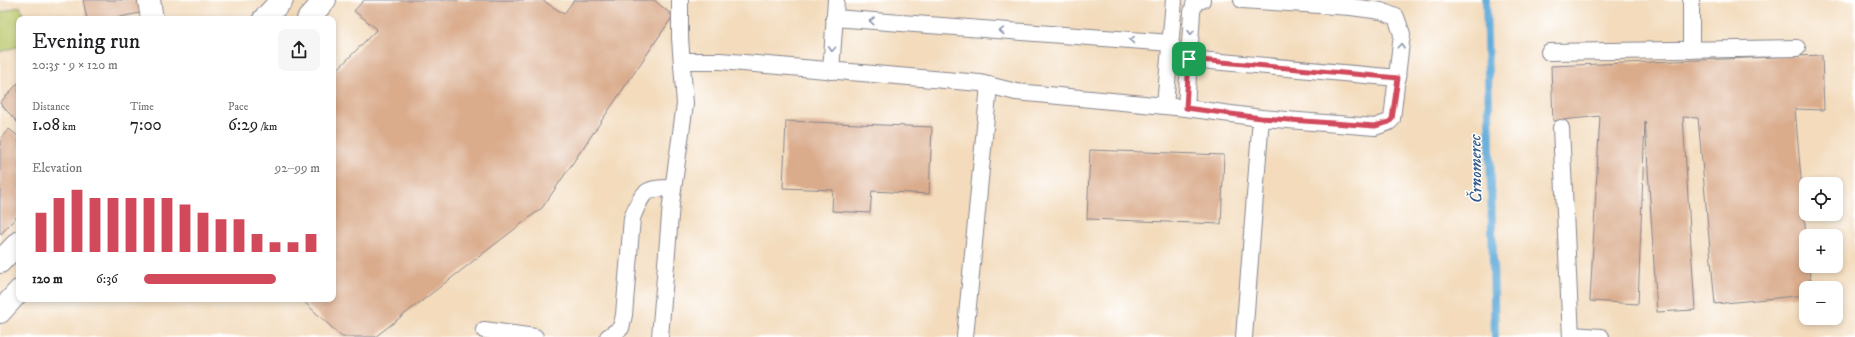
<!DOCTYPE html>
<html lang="en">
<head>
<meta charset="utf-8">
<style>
  body { margin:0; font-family:"IM FELL DW Pica",serif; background:#f6f6f6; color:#202124; height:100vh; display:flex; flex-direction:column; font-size:15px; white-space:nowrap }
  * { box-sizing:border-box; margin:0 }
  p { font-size:13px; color:#757577 }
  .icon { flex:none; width:22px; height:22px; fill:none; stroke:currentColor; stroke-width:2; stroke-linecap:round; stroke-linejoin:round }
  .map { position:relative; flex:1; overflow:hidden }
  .details { position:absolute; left:16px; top:16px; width:320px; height:286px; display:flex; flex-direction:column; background:#fff; border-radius:8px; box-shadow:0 2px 6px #0003 }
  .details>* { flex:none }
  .controls { position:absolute; left:1799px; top:177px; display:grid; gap:8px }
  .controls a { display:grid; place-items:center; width:44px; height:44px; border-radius:8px; background:#fff; box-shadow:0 2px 6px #0003; font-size:20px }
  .pin { position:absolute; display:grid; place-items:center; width:34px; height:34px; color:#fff; margin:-17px; border-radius:8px; box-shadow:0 2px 6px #0006 }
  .round { display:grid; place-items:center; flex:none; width:42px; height:42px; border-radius:8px; background:#f6f6f6 }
  .overview { display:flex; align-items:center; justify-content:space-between; height:68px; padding:0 16px }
  h1 { font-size:22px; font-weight:600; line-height:30px }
  .figures { display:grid; grid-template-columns:repeat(3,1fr); gap:6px; height:68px; padding:4px 16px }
  .figures div { display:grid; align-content:center }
  .figures b { font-size:17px; font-weight:600 }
  .figures small { font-size:11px; font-weight:400 }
  .figures p { font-size:11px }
  .chart { height:112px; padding:8px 16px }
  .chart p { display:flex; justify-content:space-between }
  .chart svg { width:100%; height:72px; margin-top:4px; stroke:#d1495b; stroke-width:6 }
  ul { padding:0 16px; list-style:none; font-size:13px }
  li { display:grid; grid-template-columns:64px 48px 1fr; align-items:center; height:30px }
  li i { height:10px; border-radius:5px; background:#d1495b }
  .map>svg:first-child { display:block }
</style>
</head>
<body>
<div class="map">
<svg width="1855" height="337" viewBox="0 0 1855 337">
  <rect width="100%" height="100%" fill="#fff"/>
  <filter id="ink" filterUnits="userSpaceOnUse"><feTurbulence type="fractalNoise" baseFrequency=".025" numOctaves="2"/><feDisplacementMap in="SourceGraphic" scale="8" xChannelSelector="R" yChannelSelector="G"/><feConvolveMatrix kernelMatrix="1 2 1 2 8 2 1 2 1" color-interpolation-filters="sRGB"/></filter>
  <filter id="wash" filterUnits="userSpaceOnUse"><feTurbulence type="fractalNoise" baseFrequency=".012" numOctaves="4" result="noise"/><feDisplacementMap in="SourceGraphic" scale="16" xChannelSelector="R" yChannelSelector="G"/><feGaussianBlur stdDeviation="0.9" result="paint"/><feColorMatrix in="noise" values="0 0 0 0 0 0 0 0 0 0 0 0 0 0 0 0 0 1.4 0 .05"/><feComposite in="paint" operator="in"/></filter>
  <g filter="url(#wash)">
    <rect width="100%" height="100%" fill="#f3dbbc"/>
    <path fill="#b9c667" stroke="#6a7a62" d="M20 6 25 19H19V46L0 52V13Z"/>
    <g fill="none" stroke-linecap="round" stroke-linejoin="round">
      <path stroke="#62acda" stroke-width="8" d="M1486 0 1495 337"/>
    </g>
    <g id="blocks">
      <g fill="#daac8c">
        <path d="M83 0H138L140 13 111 19H87Z"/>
        <path d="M364 0H542L564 14 574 0H654L673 16 542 208 375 337H342L301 299H333V74L377 29 354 11Z"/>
        <path d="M1822 55 1824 110 1795 109 1806 236V266H1809L1811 288H1806V295L1715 304 1698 118 1683 117 1695 310 1657 312 1645 121 1638 304 1590 301 1600 116 1553 121 1551 66Z"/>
        <path d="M19 82V124L0 103Z"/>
        <path d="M786 121 932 127 929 194 872 191 870 213 832 211 833 190 783 188Z"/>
        <path d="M9 129 19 137V214L0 235V139Z"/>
        <path d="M1090 150 1224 155 1221 224 1087 219Z"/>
      </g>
    </g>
  </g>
  <g filter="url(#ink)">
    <use href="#blocks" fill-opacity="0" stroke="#87858d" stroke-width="1"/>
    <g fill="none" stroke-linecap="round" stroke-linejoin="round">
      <g stroke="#87858d" stroke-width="18">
        <g id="service">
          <path d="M1691 0V50"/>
          <path d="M834 18 1171 43"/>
          <path d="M1549 52 1797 48"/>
          <path d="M1189 59 1398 78"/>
          <path d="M682 61H720L980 83 1016 92 1186 108 1261 118 1375 127 1389 122 1392 119 1402 34 1396 17 1381 11 1351 7 1242 0"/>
          <path d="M831 71 836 0"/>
          <path d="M1165 106 1174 0"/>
          <path d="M1186 108 1192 12 1195 1 1202 0"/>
          <path d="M1561 128 1571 337"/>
          <path d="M484 330 535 337"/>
          <path d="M1571 335 1601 337"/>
          <path d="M608 337 621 328 624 315 632 218C643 191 644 188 673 188"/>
          <path d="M660 337 671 204 685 104 680 38V0"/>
          <path d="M965 337 989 85"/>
          <path d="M1244 337 1261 118"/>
        </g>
      </g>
      <g stroke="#87858d" stroke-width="24">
        <g id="minor">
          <path d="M149 0 152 19"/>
          <path d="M0 262 19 242"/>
        </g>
      </g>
      <g stroke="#87858d" stroke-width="24">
        <g id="tertiary">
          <path d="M264 19 282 0"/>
          <path d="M308 19 325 0"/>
          <path d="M0 312 19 291"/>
        </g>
      </g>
      <use href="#service" stroke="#fff" stroke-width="16"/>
      <use href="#minor" stroke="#fff" stroke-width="22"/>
      <use href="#tertiary" stroke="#fff" stroke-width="22"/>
    </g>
    <defs><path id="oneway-chevron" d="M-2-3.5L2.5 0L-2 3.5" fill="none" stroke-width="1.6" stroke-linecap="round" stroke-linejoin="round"/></defs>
    <g stroke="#8d97ae">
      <use href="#oneway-chevron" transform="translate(872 21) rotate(-176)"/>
      <use href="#oneway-chevron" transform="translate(1002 31) rotate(-176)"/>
      <use href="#oneway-chevron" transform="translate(1191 32) rotate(94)"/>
      <use href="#oneway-chevron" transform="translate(1132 40) rotate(-176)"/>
      <use href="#oneway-chevron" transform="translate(1401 46) rotate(-84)"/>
      <use href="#oneway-chevron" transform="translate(832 49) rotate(94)"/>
    </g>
  </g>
  <g fill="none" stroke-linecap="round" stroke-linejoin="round" filter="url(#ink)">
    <g stroke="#fff" stroke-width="8">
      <path id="route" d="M1189 59 1398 78 1392 119 1389 122 1375 126 1261 118 1186 108Z"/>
    </g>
    <use href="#route" stroke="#d1495b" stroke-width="5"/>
  </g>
  <g text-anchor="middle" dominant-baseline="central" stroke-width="3" stroke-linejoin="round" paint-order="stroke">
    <g font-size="17" font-style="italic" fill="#345b89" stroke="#fff">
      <text transform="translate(1476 169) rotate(-91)">Črnomerec</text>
    </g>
  </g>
</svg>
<div class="controls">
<a><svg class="icon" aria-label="locate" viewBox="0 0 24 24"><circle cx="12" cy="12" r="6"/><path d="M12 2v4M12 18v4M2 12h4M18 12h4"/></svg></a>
<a>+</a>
<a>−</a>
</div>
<div class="pin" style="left:1189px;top:59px;background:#1e9e55"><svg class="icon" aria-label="arrive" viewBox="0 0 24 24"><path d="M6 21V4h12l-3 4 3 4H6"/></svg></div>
<section class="details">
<div class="overview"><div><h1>Evening run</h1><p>20:35 · 9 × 120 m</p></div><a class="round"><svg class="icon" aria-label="share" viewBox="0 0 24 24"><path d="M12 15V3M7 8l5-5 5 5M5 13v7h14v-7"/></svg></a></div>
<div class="figures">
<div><p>Distance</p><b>1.08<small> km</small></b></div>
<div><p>Time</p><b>7:00</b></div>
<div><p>Pace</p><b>6:29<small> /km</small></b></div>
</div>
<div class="chart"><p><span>Elevation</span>92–99 m</p>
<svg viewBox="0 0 160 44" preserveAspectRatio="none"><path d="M5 44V20M15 44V11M25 44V6M35 44V11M45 44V11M55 44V11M65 44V11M75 44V11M85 44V15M95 44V20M105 44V24M115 44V24M125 44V33M135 44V38M145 44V38M155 44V33"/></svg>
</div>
<ul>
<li><b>120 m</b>6:36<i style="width:75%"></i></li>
</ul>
</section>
</div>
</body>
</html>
